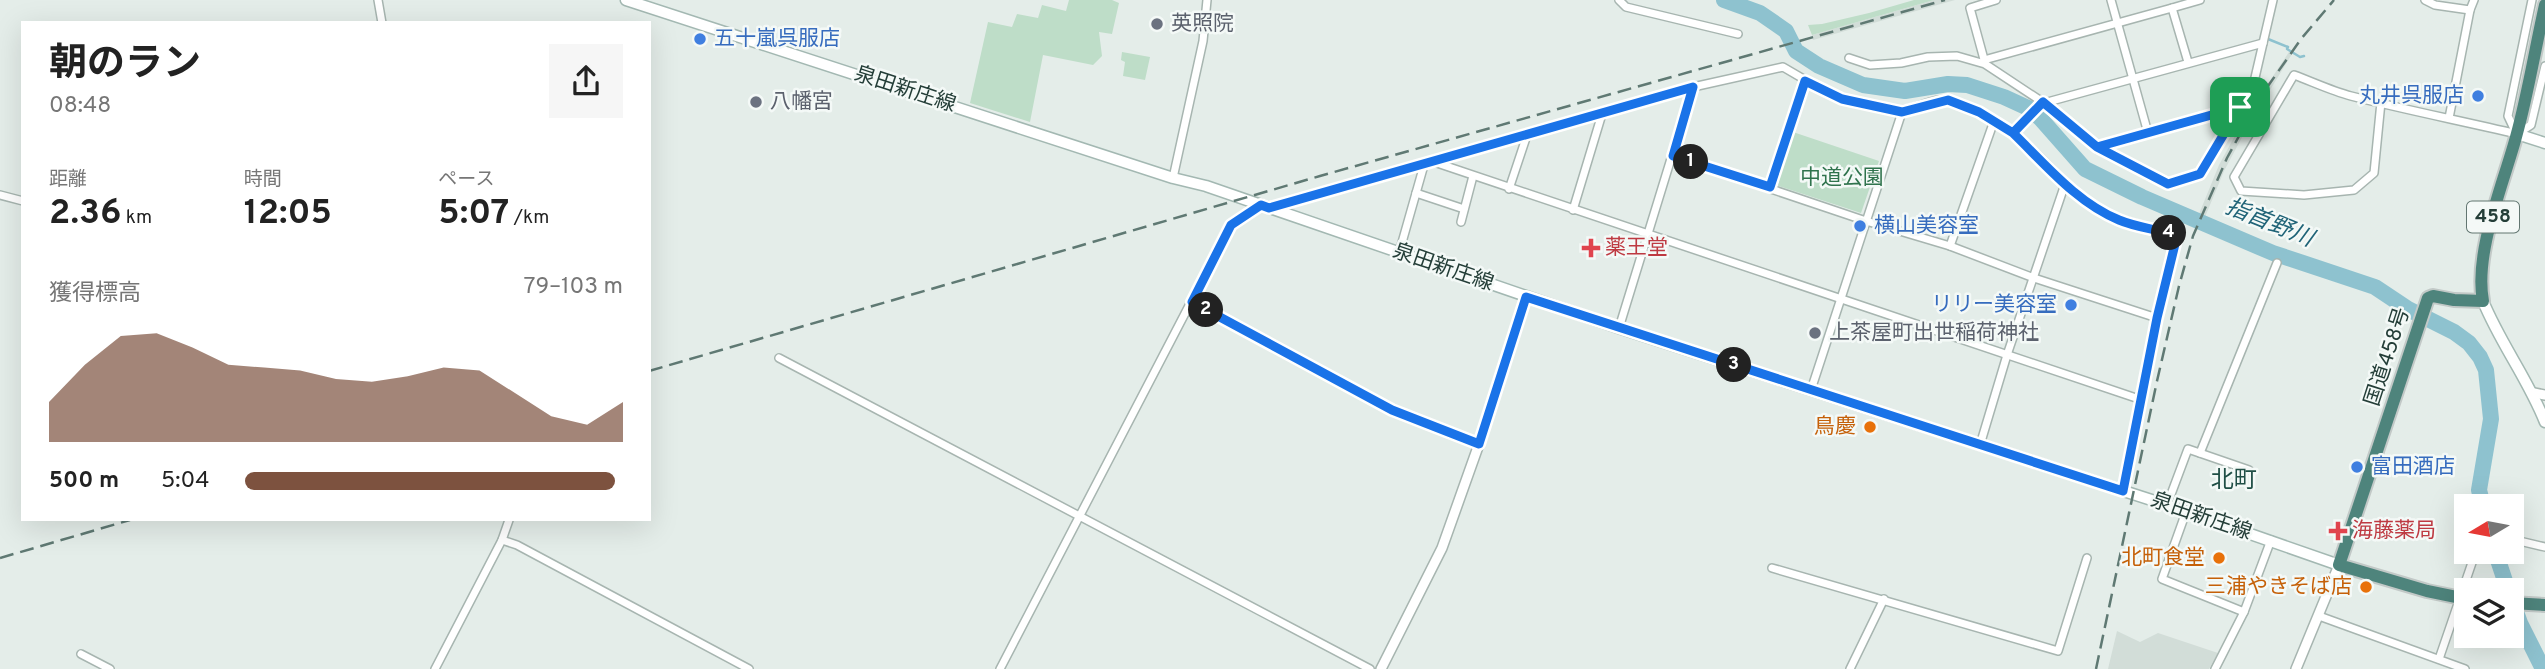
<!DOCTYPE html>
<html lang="ja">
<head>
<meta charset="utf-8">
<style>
  body { margin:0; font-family:Overpass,"Noto Sans JP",sans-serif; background:#f6f6f6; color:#222; height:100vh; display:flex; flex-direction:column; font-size:26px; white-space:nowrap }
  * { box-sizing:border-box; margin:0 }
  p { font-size:23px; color:#767676 }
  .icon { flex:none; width:38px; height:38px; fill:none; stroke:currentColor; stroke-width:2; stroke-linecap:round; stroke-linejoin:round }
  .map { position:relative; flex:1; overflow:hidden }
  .panel { position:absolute; left:21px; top:21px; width:630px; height:500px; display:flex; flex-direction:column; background:#fff; border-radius:0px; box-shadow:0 7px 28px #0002 }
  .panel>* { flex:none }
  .needle { width:46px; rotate:260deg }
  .tools { position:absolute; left:2454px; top:494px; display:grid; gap:14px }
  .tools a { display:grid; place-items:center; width:70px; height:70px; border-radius:0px; background:#fff; box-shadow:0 7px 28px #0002; font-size:35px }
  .pin { position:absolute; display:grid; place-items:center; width:60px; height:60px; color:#fff; margin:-30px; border-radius:14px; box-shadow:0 4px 10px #0006 }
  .km { position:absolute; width:35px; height:35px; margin:-18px; border-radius:50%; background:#222; color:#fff; font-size:19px; line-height:35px; text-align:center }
  .round { display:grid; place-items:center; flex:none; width:74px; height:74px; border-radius:0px; background:#f6f6f6 }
  .summary { display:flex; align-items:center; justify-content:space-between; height:119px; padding:0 28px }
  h1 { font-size:38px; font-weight:700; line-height:52px }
  .figures { display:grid; grid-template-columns:repeat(3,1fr); gap:10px; height:119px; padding:7px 28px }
  .figures div { display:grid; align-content:center }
  .figures b { font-size:35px; font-weight:700 }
  .figures small { font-size:19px; font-weight:400 }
  .figures p { font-size:19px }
  .chart { height:196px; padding:14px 28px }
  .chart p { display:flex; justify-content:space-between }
  .chart svg { width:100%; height:126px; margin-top:7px; fill:#7d523f; opacity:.7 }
  ul { padding:0 28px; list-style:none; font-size:23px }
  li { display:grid; grid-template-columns:112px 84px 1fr; align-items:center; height:52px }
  li i { height:18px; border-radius:9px; background:#7d523f }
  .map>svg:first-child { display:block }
</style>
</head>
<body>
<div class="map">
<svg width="2545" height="669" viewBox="0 0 2545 669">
  <rect width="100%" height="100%" fill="#e4ede9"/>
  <g fill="#d2ddd8">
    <path d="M1934 0H1955L1813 40 1812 35Z"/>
    <path d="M2289 52 2292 54 2248 126 2224 171 2205 217 2199 214 2219 165 2243 121Z"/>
    <path d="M2117 631 2140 642 2158 633 2218 653 2209 669H2108Z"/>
  </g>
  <g fill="#beddc8">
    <path d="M1069 0H1112L1119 3 1112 34 1099 32 1102 56 1093 65 1043 55 1030 122 970 103 988 22 1012 27 1017 14 1038 18 1042 5 1066 11Z"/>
    <path d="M1914 0H1934L1812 35 1808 25 1822 24 1869 13Z"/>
    <path d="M1122 52 1150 57 1145 80 1123 76 1125 62 1121 60Z"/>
    <path d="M1793 132 1879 161 1861 213 1776 185Z"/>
  </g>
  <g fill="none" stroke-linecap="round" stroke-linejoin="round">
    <path stroke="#8ec2cf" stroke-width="2.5" d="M2268 39 2288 47 2287 49 2300 57 2304 56"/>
    <g stroke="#8ec2cf" stroke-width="16">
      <path d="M1724 0 1760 13 1786 31 1796 51 1819 66 1863 85 1905 91 1948 84 1967 85 2004 97 2028 108 2040 118 2085 169 2142 197 2273 253 2375 287 2408 309 2454 332 2469 343 2480 357 2486 370 2491 419 2479 490 2483 506"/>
      <path d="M2495 551 2508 590"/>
      <path d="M2511 598 2520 623 2543 669"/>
    </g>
    <g stroke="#a7b5b0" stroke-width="10">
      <g id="minor">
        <path d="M378 0 382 23"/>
        <path d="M1619 0 1626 7 1738 34"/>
        <path d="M2111 0 2148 133"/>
        <path d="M2425 0 2435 5 2470 10"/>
        <path d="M2172 8 2200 0"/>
        <path d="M1849 58 1870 65 1901 63 1928 57 1957 56 1985 64 2044 103 2097 147 2168 184 2200 174 2254 82 2273 0"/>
        <path d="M1984 60 2172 8 2188 62"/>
        <path d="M1985 63 1970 8 1996 0"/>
        <path d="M2381 102 2374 173 2354 190 2304 195 2241 191 2234 177 2294 75C2313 82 2332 91 2351 96 2406 110 2462 121 2517 134L2531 125 2545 66"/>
        <path d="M2044 103 2263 43"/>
        <path d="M2449 118 2470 10 2474 0"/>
        <path d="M2013 133 2043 102"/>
        <path d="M2516 133 2508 116 2532 0"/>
        <path d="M2098 147 2240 107"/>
        <path d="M1673 156 1866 221 1950 246 2034 278 2157 318"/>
        <path d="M1434 162 2142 400"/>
        <path d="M1173 178 1203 41 1207 0"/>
        <path d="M1771 187 1805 81"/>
        <path d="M1509 189 1527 135"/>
        <path d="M1416 193 1464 209"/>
        <path d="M0 195 23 201"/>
        <path d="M1270 207 1693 87 1783 67 1831 95 1894 110C1913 113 1933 95 1951 101 1973 108 1995 119 2013 133 2043 156 2064 187 2097 208 2123 224 2150 226 2177 236L2157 318 2123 491"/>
        <path d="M1573 210 1602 114"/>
        <path d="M1461 222 1473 176"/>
        <path d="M1950 246 1994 121"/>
        <path d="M1399 253 1424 165"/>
        <path d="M1192 302 1392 410 1479 444"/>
        <path d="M1619 328 1693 87"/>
        <path d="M779 358 1370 669"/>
        <path d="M1811 390 1902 112"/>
        <path d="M1980 445 2007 355 2065 184"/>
        <path d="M2200 453 2277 263"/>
        <path d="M2167 505 2188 449 2249 470"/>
        <path d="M2186 512 2162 579 2244 612"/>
        <path d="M2511 539 2545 547"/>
        <path d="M502 540 517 545 749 669"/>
        <path d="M1772 568 2058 651 2087 558"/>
        <path d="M2319 616 2465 669"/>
        <path d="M81 654 110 669"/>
        <path d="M2439 659 2476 551"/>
        <path d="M435 669 502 540 509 520"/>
        <path d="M1000 669 1231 225 1261 205"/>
        <path d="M1850 669 1884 599"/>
        <path d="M2215 669 2244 612 2271 540"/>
      </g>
    </g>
    <g stroke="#a7b5b0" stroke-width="12">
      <g id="tertiary">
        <path d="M2534 393 2545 395"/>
        <path d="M1381 669 1442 548 1479 444 1526 297"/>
        <path d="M2296 669 2339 565"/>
      </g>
    </g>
    <g stroke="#a3b8b2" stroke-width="13">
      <g id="secondary">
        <path d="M626 0 1173 178 1206 186 1619 328 2167 505 2339 565"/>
        <path d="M2517 134 2545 143"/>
        <path d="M2483 301C2500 343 2528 379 2545 422"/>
      </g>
    </g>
    <g stroke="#c2c9c7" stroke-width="16">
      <g id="trunk">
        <path d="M2466 599 2427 591 2339 565 2428 298 2433 296 2454 300 2483 301C2474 253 2503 185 2516 137 2528 94 2535 49 2545 5"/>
        <path d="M2511 603 2545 605"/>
      </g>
    </g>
    <use href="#minor" stroke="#fff" stroke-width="7"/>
    <use href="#tertiary" stroke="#fff" stroke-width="9"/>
    <use href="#secondary" stroke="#fff" stroke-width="10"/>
    <use href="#trunk" stroke="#4e847c" stroke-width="12"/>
    <g stroke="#5f7973" stroke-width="2.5" stroke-dasharray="14 7" stroke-linecap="butt">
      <path d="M649 371 1320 176 1945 0"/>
      <path d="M0 558 130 520"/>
      <path d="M2096 669 2157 381 2179 286 2193 236 2227 158 2261 96 2301 39 2334 0"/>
    </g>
  </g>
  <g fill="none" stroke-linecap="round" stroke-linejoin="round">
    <g stroke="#fff" stroke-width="14">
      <path id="route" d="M2240 107 2097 147 2043 102 2013 133 1979 112 1948 100 1902 112 1842 99 1805 81 1770 187 1673 156 1693 87 1269 208 1261 205 1231 225 1192 302 1392 410 1479 444 1526 297 2123 491 2157 318 2177 236C2158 229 2138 228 2119 220 2077 203 2045 164 2013 133L2043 102 2044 103 2097 147 2168 184 2200 174 2240 107"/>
    </g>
    <use href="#route" stroke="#1a73e8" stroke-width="9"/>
  </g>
  <g fill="#6b7280" stroke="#f4f9f7" stroke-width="2.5">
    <circle cx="1157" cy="24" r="7"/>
    <circle cx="756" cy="102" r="7"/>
    <circle cx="1815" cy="333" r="7"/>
  </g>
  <g fill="#3f7fe0" stroke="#f4f9f7" stroke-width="2.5">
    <circle cx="700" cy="39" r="7"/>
    <circle cx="2478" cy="96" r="7"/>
    <circle cx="1860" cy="226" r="7"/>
    <circle cx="2071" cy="305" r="7"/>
    <circle cx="2357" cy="467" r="7"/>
  </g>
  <g fill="#e0444e" stroke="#f4f9f7" stroke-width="2.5">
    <path d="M1587.5 237.5h7v7h7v7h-7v7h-7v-7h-7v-7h7z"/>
    <path d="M2334.5 520.5h7v7h7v7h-7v7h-7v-7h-7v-7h7z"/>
  </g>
  <g fill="#e8710a" stroke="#f4f9f7" stroke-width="2.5">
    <circle cx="1870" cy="427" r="7"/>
    <circle cx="2219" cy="558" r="7"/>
    <circle cx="2366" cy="587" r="7"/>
  </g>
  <g text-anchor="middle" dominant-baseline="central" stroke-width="5" stroke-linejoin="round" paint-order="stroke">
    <rect fill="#f4f9f7" stroke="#627671" stroke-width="2" x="2467" y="201.5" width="52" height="31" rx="5"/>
    <g font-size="19" font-weight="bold" fill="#243e38">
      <text x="2493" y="217">458</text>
    </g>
    <g font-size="21" fill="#5b616d" stroke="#f4f9f7" text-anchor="start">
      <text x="1171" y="24">英照院</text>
      <text x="770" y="102">八幡宮</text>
      <text x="1829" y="333">上茶屋町出世稲荷神社</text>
    </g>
    <g font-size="21" fill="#366cbe" stroke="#f4f9f7" text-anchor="start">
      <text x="714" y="39">五十嵐呉服店</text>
      <text x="2464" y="96" text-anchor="end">丸井呉服店</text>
      <text x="1874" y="226">横山美容室</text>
      <text x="2057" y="305" text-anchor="end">リリー美容室</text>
      <text x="2371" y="467">富田酒店</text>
    </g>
    <g font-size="21" fill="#243e38" stroke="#f4f9f7">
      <text transform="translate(905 90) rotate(18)">泉田新庄線</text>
      <text transform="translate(1443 268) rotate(19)">泉田新庄線</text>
      <text transform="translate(2388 357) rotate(-72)">国道458号</text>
      <text transform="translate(2201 517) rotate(19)">泉田新庄線</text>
    </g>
    <g font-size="21" fill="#2f734d" stroke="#f4f9f7">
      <text x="1842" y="178">中道公園</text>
    </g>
    <g font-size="21" fill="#be3a42" stroke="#f4f9f7" text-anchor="start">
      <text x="1605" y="248">薬王堂</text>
      <text x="2352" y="531">海藤薬局</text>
    </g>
    <g font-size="21" fill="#c56008" stroke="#f4f9f7" text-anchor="end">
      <text x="1856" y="427">鳥慶</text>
      <text x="2205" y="558">北町食堂</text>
      <text x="2352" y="587">三浦やきそば店</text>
    </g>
    <g font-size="23" font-style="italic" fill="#206478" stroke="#f4f9f7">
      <text transform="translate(2269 224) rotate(22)">指首野川</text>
    </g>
    <g font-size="23" fill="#204f46" stroke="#f4f9f7">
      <text x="2234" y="481">北町</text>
    </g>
  </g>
</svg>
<div class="tools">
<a><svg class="needle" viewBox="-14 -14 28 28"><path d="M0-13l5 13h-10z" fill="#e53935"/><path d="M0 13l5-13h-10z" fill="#767676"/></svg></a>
<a><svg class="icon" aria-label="layers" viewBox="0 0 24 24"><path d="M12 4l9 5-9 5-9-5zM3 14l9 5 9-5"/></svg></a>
</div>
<div class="pin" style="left:2240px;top:107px;background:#1e9e55"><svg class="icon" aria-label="arrive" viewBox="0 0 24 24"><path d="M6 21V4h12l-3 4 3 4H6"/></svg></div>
<b class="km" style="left:1691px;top:162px">1</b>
<b class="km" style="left:1206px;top:310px">2</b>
<b class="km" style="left:1734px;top:365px">3</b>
<b class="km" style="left:2169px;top:233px">4</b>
<section class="panel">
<div class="summary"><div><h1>朝のラン</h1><p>08:48</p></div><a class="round"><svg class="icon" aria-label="share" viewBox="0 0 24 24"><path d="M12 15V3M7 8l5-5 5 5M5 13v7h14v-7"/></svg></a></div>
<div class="figures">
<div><p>距離</p><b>2.36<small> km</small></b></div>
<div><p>時間</p><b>12:05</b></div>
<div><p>ペース</p><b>5:07<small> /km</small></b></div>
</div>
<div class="chart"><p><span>獲得標高</span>79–103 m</p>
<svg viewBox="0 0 160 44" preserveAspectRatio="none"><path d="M0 44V30L10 17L20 7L30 6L40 11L50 17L60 18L70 19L80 22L90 23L100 21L110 18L120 19L130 27L140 35L150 38L160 30V44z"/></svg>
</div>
<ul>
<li><b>500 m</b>5:04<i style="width:98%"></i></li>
</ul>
</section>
</div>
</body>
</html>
